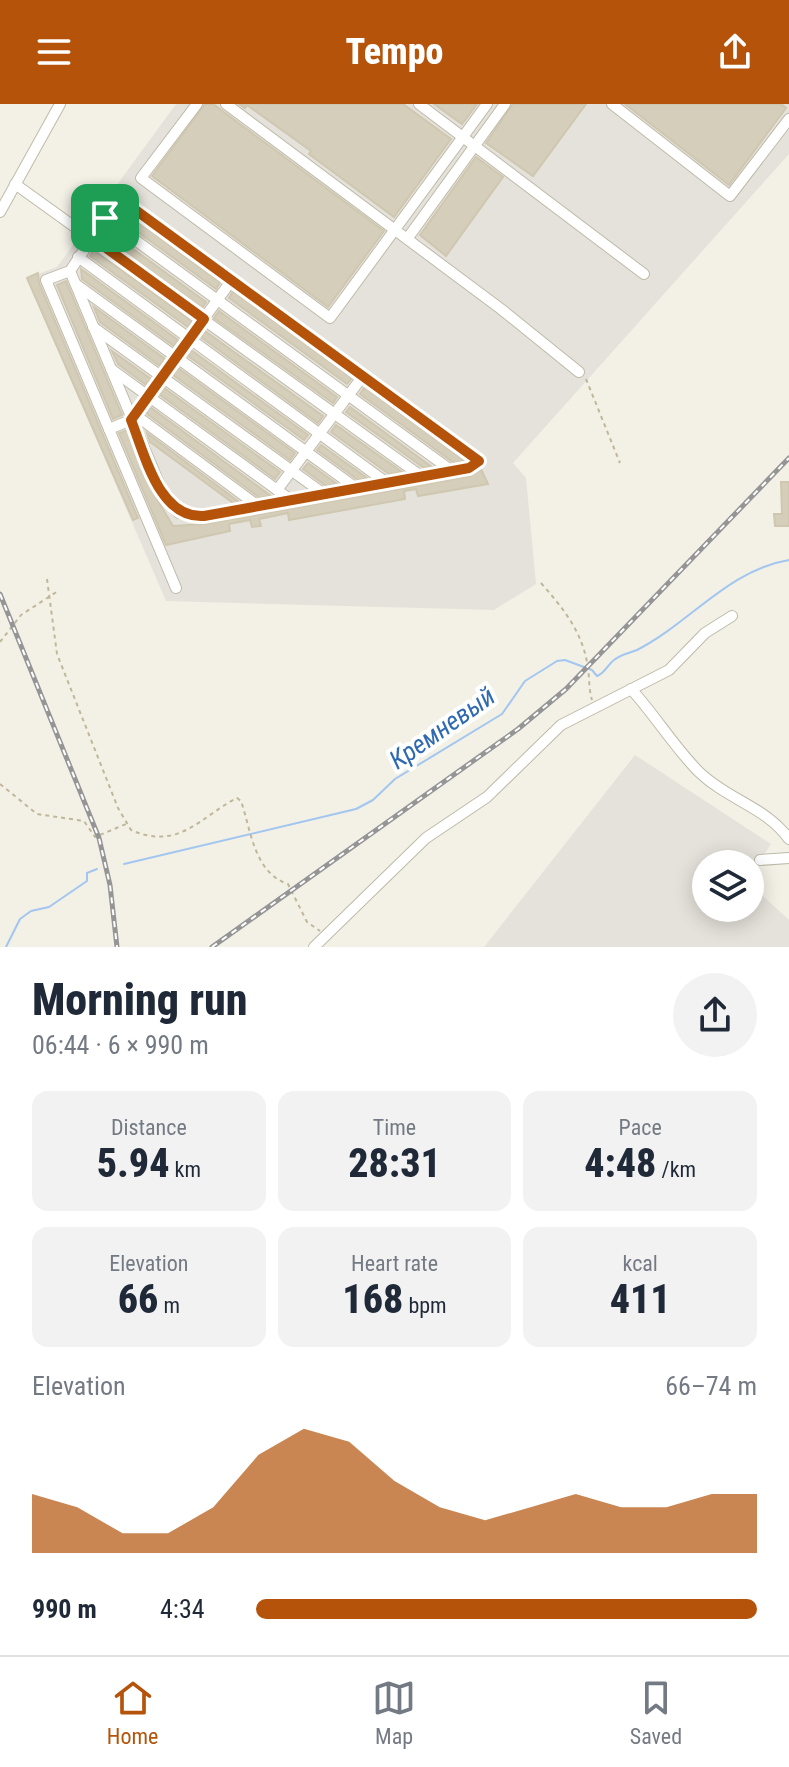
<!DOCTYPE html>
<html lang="en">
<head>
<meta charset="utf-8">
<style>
  body { margin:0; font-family:"Roboto Condensed",sans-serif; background:#f2f2f3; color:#1f2937; height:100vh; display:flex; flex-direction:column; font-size:30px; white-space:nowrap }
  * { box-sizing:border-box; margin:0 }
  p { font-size:26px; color:#747a83 }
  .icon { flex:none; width:44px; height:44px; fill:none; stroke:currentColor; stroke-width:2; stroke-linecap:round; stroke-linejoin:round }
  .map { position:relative; height:843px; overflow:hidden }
  .drawer { display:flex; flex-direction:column; background:#fff; flex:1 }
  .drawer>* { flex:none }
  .controls { position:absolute; left:692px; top:746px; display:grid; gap:16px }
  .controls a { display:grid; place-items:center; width:72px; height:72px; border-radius:50%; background:#fff; box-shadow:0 4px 20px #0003; font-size:40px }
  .pin { position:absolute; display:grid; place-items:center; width:68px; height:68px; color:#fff; margin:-34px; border-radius:16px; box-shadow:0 4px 12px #0006 }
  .round { display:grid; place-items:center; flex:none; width:84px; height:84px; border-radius:42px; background:#f2f2f3 }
  .headline { display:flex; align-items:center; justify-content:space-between; height:136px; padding:0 32px }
  h1 { font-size:44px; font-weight:800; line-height:60px }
  .stats { display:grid; grid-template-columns:repeat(3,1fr); gap:12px; height:136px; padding:8px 32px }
  .stats div { display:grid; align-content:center; border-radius:16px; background:#f2f2f3; text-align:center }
  .stats b { font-size:40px; font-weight:800 }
  .stats small { font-size:22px; font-weight:400 }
  .stats p { font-size:22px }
  .chart { height:224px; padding:16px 32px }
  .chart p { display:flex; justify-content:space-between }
  .chart svg { width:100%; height:144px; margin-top:8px; fill:#b45309; opacity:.7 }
  ul { padding:0 32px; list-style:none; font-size:26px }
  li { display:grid; grid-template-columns:128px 96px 1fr; align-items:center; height:60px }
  li i { height:20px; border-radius:10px; background:#b45309 }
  header { display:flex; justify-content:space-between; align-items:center; height:104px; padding:0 32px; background:#b45309; color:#fff; font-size:36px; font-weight:800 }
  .dock { display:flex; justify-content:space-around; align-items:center; height:112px; border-top:2px solid #e0e1e3; background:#fff; font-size:22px; color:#747a83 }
  .dock a { display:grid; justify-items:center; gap:4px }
  .dock .on { color:#b45309 }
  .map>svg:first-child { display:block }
</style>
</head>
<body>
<header><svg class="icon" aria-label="menu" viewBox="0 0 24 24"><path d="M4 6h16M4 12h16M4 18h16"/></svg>Tempo<svg class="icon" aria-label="share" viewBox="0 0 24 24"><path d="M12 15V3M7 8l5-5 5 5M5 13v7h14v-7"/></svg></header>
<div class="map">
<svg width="789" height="843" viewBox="0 0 789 843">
  <rect width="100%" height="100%" fill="#f3f1e6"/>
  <g fill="#e5e2db">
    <path d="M176 0H789V50L513 359 526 374 536 480 494 506 166 497 27 174 57 163Z"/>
    <path d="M635 651 771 740 750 772V760H706V804H750V780L789 816V843H484Z"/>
  </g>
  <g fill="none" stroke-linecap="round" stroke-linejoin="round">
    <g stroke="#a2c6f0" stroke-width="2">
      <path d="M124 760 356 705 373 696 395 675 502 610 525 577 557 557 565 556 592 566 597 572C606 568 607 561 614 556 621 550 630 549 637 546 690 519 728 466 789 456"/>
      <path d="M6 843 20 815 31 807 49 803 87 777V769L97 765"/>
    </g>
  </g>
  <g fill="#d4cebb" stroke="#cfc7af" stroke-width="2">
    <path d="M205 0H213L384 127 328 203 152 72Z"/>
    <path d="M239 0H403L451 35 394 113 309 50 311 47 247 1 245 4Z"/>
    <path d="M434 0H477L462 20Z"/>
    <path d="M513 0H586L533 72 486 39Z"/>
    <path d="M625 0H781L786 4 729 81Z"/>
    <path d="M476 53 503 73 446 152 420 131Z"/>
    <path d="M121 105 220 178 216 185 116 112Z"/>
    <path d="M107 126 206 198 202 204 102 133Z"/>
    <path d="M94 146 192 217 188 223 90 152Z"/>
    <path d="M81 165 178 236 174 242 82 175Z"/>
    <path d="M38 169 39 179 138 414 133 416 27 174Z"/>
    <path d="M66 177 122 311 113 315 57 181Z"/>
    <path d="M233 187 352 274 347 280 229 194Z"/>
    <path d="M94 203 165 255 160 262 100 218Z"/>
    <path d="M219 207 337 293 333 299 214 214Z"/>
    <path d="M205 227 323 312 318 319 201 233Z"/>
    <path d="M191 246 308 331 304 336 187 251Z"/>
    <path d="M112 247 151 275 146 281 118 260Z"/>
    <path d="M178 264 295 349 290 356 173 271Z"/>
    <path d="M365 283 464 356V357L454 359 360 290Z"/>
    <path d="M164 284 280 368 275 375 159 290Z"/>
    <path d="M150 303 271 392 260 394 146 309Z"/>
    <path d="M350 303 432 363 424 364 346 308Z"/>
    <path d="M336 321 402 368 389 370 331 328Z"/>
    <path d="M128 326 159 399 173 422 205 420 470 372 481 365 488 380 418 392 416 385 404 387 405 395 289 416 288 409 259 415 261 422 252 423 250 416 229 420 230 427 166 441 119 329Z"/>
    <path d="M147 329 239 398 233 399 150 338Z"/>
    <path d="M321 341 367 374 358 376 317 346Z"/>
    <path d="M308 359 337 380 326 382 303 365Z"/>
    <path d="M781 378H789V422H775L774 410H782Z"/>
  </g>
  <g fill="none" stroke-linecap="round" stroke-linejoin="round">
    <g stroke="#bebaa9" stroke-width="12">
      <g id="minor">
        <path d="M197 0 141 74 330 214 487 0"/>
        <path d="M226 0 501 205 579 268"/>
        <path d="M419 0 644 170"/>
        <path d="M612 0 730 92 789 15"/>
        <path d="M15 80 421 372"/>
        <path d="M0 108 60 0"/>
        <path d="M105 114 452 367"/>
        <path d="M407 135 505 0"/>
        <path d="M78 153 387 379"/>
        <path d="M70 167 166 396 179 409 204 412 469 364 479 357 119 94 70 167 46 176 176 484"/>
        <path d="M77 181 356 384"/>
        <path d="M93 223 324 390"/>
        <path d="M111 265 291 396"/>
        <path d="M130 307 258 402"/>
        <path d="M109 325 131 316 231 177"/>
        <path d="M277 386 363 272"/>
        <path d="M631 585C655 611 674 643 699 668 728 696 766 703 789 735"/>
        <path d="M760 756 789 754"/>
        <path d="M314 843 426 734 487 693 561 621 669 566 705 529 732 512"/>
      </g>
    </g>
    <g stroke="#c0b79a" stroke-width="2" stroke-dasharray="4 4" stroke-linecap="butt">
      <path d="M586 275 620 359"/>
      <path d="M47 475 57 550 118 704 131 726C179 747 200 713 237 694L241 697C251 726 254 769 288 780L307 818 320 827"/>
      <path d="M541 479C562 503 581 526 587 558 590 571 588 583 592 596"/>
      <path d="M0 538 21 511 58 487"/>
      <path d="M0 680 37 710 84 717 95 733 126 720"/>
    </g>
    <use href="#minor" stroke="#fff" stroke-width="10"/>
    <g stroke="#959595" stroke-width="5">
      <g id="rail">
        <path d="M0 490 99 734 110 781 117 843"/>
        <path d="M212 843 518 625 566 585 789 354"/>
      </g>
    </g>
    <use href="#rail" stroke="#fff" stroke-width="2" stroke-dasharray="6" stroke-linecap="butt"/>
  </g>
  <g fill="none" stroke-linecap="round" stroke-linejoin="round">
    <g stroke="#fff" stroke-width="16">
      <path id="route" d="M119 94 479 357 469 364 204 412C159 415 145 351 131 316L204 215 91 133Z"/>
    </g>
    <use href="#route" stroke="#b45309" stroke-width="10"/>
  </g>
  <g text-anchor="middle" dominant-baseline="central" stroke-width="8" stroke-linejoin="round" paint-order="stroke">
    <g font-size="26" font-style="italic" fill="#2f69b1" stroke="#fff">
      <text transform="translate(442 624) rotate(-35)">Кремневый</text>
    </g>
  </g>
</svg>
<div class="controls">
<a><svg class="icon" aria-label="layers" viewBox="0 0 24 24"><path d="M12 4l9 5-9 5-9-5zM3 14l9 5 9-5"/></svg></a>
</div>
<div class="pin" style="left:105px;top:114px;background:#1e9e55"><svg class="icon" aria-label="arrive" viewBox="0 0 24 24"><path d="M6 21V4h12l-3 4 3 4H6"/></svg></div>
</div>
<section class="drawer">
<div class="headline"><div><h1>Morning run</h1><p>06:44 · 6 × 990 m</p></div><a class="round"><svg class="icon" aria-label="share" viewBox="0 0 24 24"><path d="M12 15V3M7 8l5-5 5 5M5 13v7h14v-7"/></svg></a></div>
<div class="stats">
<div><p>Distance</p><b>5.94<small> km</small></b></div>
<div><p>Time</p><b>28:31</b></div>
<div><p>Pace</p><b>4:48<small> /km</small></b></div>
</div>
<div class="stats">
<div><p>Elevation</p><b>66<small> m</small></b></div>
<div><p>Heart rate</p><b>168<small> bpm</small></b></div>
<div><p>kcal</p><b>411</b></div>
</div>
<div class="chart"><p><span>Elevation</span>66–74 m</p>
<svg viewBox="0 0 160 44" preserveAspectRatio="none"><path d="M0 44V26L10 30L20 38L30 38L40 30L50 14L60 6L70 10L80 22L90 30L100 34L110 30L120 26L130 30L140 30L150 26L160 26V44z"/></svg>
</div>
<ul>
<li><b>990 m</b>4:34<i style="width:100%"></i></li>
</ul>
</section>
<nav class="dock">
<a class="on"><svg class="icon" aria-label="home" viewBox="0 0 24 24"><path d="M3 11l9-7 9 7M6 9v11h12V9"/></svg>Home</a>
<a><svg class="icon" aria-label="map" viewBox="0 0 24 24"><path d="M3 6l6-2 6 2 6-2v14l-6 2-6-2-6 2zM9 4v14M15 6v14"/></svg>Map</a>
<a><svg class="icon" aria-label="saved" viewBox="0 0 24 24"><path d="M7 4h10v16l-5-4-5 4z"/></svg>Saved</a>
</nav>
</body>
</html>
